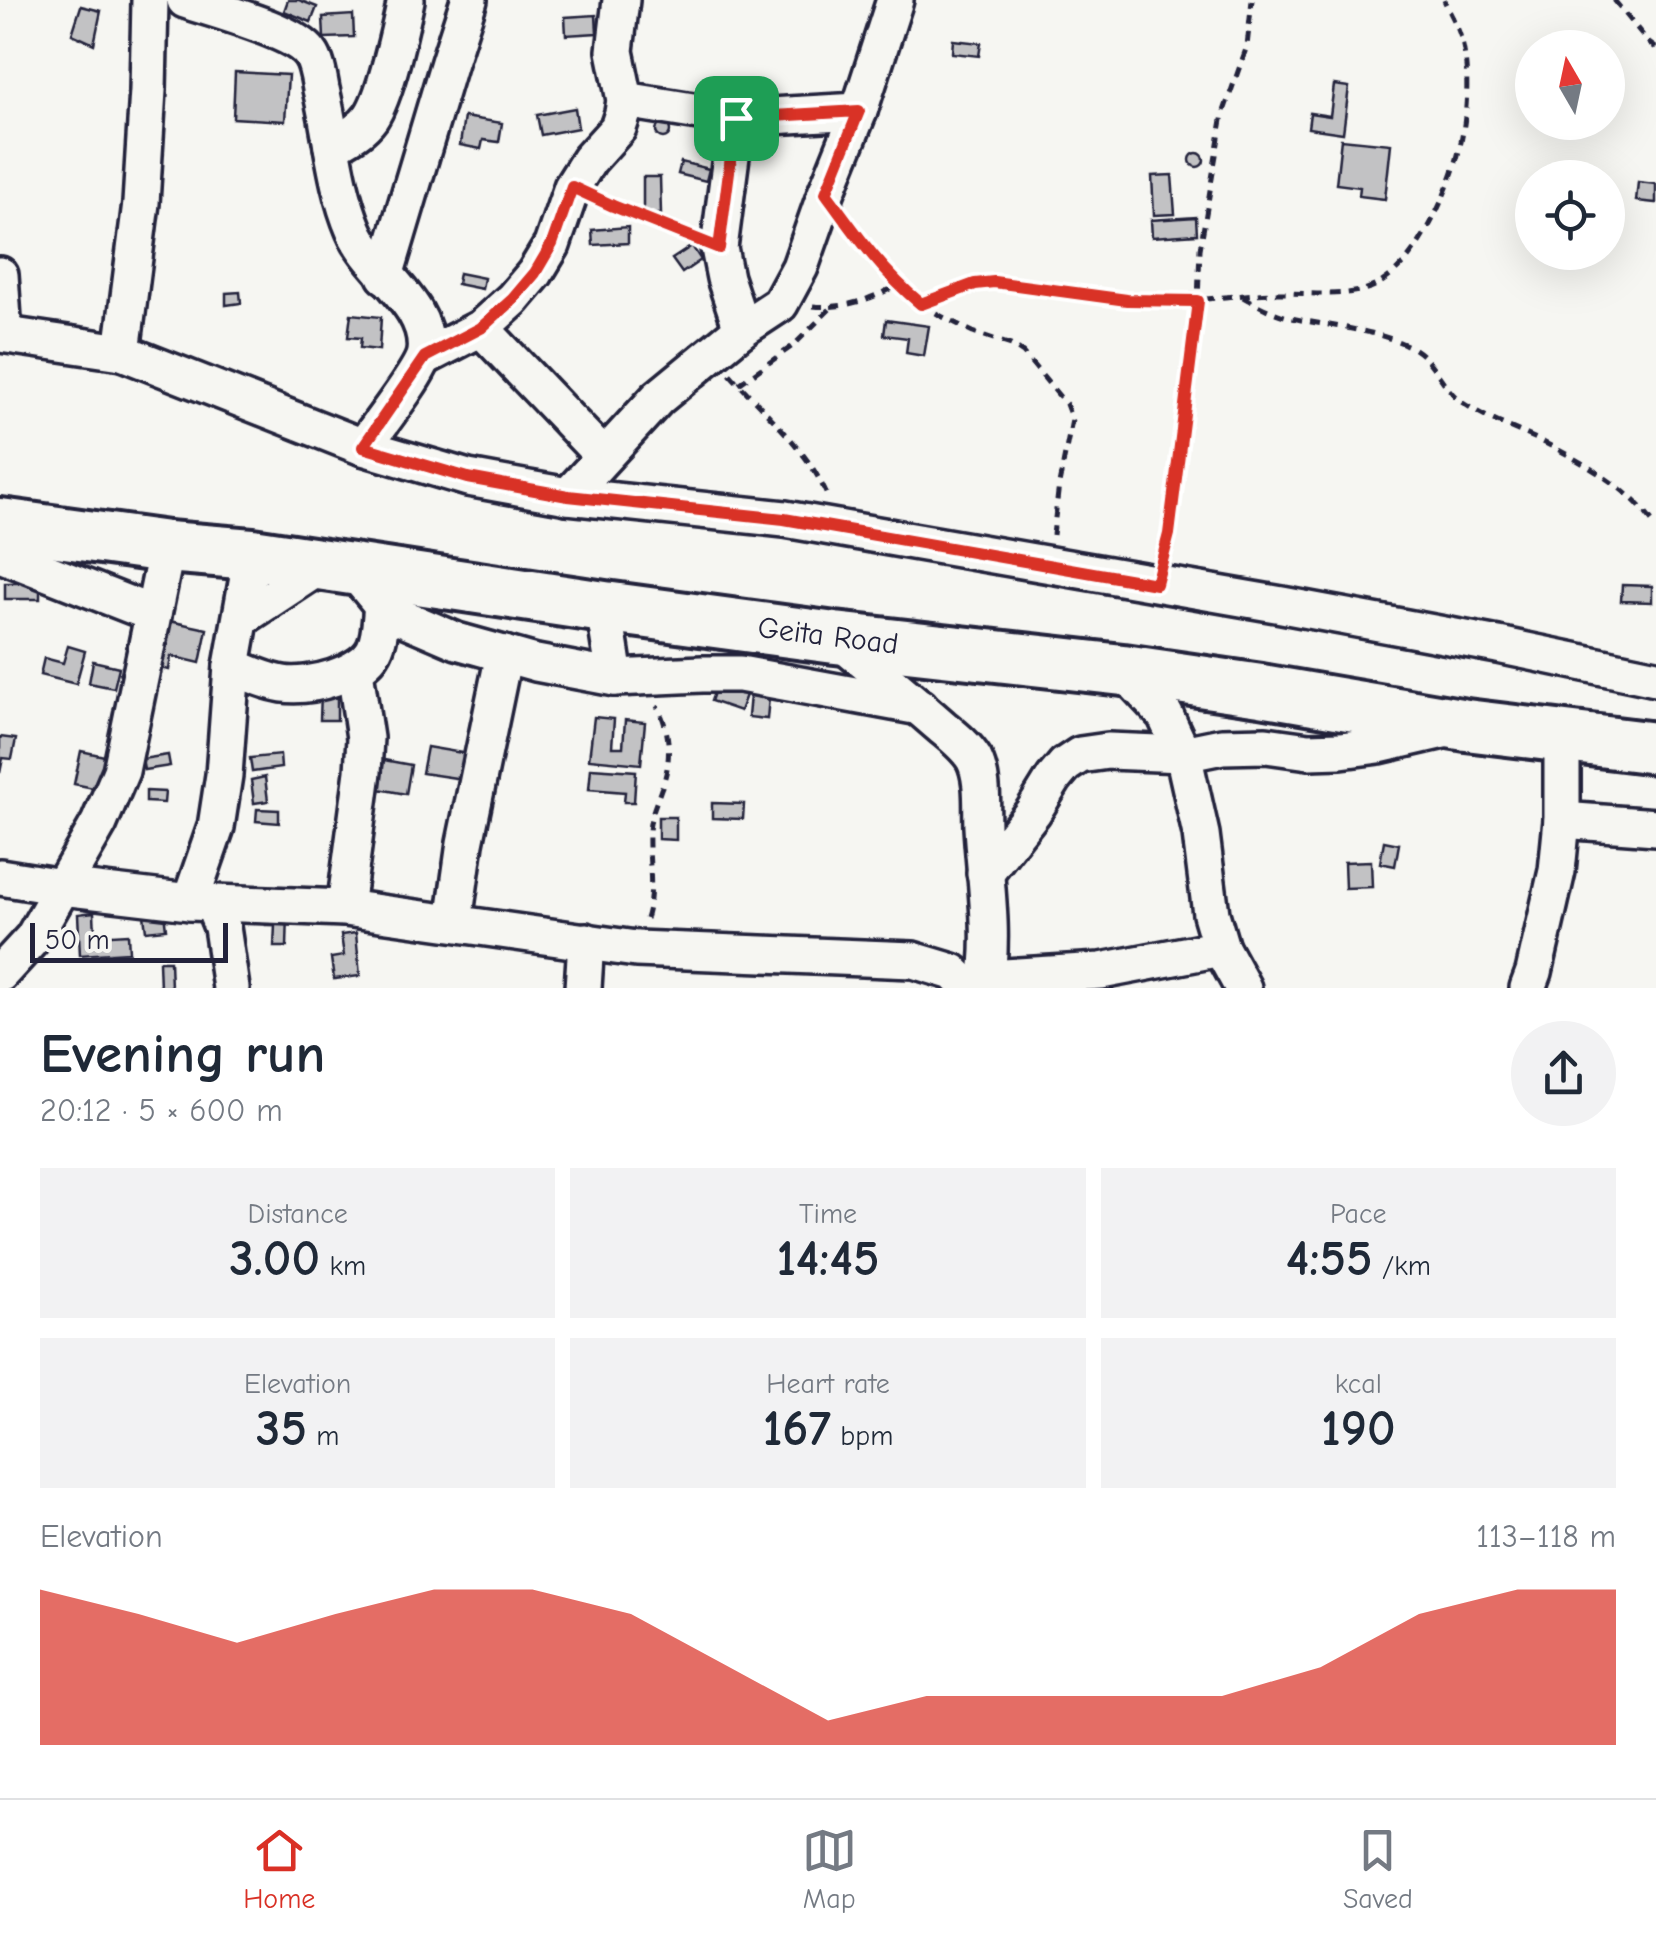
<!DOCTYPE html>
<html lang="en">
<head>
<meta charset="utf-8">
<style>
  body { margin:0; font-family:"Comic Neue",sans-serif; background:#f2f2f3; color:#1f2937; height:100vh; display:flex; flex-direction:column; font-size:38px; white-space:nowrap }
  * { box-sizing:border-box; margin:0 }
  p { font-size:32px; color:#747a83 }
  .icon { flex:none; width:55px; height:55px; fill:none; stroke:currentColor; stroke-width:2; stroke-linecap:round; stroke-linejoin:round }
  .map { position:relative; height:988px; overflow:hidden }
  .panel { display:flex; flex-direction:column; background:#fff; flex:1 }
  .panel>* { flex:none }
  .needle { width:65px; rotate:351deg }
  .controls { position:absolute; left:1515px; top:30px; display:grid; gap:20px }
  .controls a { display:grid; place-items:center; width:110px; height:110px; border-radius:50%; background:#fff; box-shadow:0 10px 40px #0002; font-size:50px }
  .scale { position:absolute; left:30px; bottom:25px; width:198px; box-sizing:border-box; padding-left:10px; border:5px solid #22223b; border-top:0; font-size:28px; line-height:35px; white-space:nowrap; color:#22223b; -webkit-text-stroke:8px #f6f6f2; paint-order:stroke }
  .pin { position:absolute; display:grid; place-items:center; width:85px; height:85px; color:#fff; margin:-42px; border-radius:20px; box-shadow:0 5px 15px #0006 }
  .round { display:grid; place-items:center; flex:none; width:105px; height:105px; border-radius:52px; background:#f2f2f3 }
  .head { display:flex; align-items:center; justify-content:space-between; height:170px; padding:0 40px }
  h1 { font-size:55px; font-weight:600; line-height:75px }
  .stats { display:grid; grid-template-columns:repeat(3,1fr); gap:15px; height:170px; padding:10px 40px }
  .stats div { display:grid; align-content:center; border-radius:0px; background:#f2f2f3; text-align:center }
  .stats b { font-size:50px; font-weight:600 }
  .stats small { font-size:28px; font-weight:400 }
  .stats p { font-size:28px }
  .chart { height:280px; padding:20px 40px }
  .chart p { display:flex; justify-content:space-between }
  .chart svg { width:100%; height:180px; margin-top:10px; fill:#d93025; opacity:.7 }
  .menu { display:flex; justify-content:space-around; align-items:center; height:140px; border-top:2px solid #e0e1e3; background:#fff; font-size:28px; color:#747a83 }
  .menu a { display:grid; justify-items:center; gap:5px }
  .menu .active { color:#d93025 }
  .map>svg:first-child { display:block }
</style>
</head>
<body>
<div class="map">
<svg width="1656" height="988" viewBox="0 0 1656 988">
  <rect width="100%" height="100%" fill="#f6f6f2"/>
  <filter id="ink" filterUnits="userSpaceOnUse"><feTurbulence type="fractalNoise" baseFrequency=".01" numOctaves="2"/><feDisplacementMap in="SourceGraphic" scale="20" xChannelSelector="R" yChannelSelector="G"/><feConvolveMatrix kernelMatrix="1 2 1 2 8 2 1 2 1" color-interpolation-filters="sRGB"/></filter>
  <g filter="url(#ink)">
    <g fill="#c2c2c4" stroke="#22223b" stroke-width="2.5">
      <path d="M288 0H299L317 7 311 22 284 11Z"/>
      <path d="M81 6 101 11 94 44 72 34Z"/>
      <path d="M353 15 354 37 324 38 323 17Z"/>
      <path d="M596 15 597 33 566 35 565 17Z"/>
      <path d="M953 40 981 43 979 56 952 53Z"/>
      <path d="M235 72 288 75 285 121 233 118Z"/>
      <path d="M1334 85 1349 87 1343 133 1308 128 1310 113 1330 116Z"/>
      <path d="M575 108 578 128 541 135 537 115Z"/>
      <path d="M464 117 502 123 499 142 483 140 481 149 460 145Z"/>
      <circle cx="663" cy="131" r="7"/>
      <path d="M1341 139 1391 144 1385 199 1359 196 1360 187 1336 184Z"/>
      <circle cx="1197" cy="160" r="7"/>
      <path d="M681 162 709 169 706 181 678 174Z"/>
      <path d="M1172 175 1175 214 1154 215 1152 176Z"/>
      <path d="M643 177H660L661 214H643Z"/>
      <path d="M1638 182 1656 184V203L1636 201Z"/>
      <path d="M1196 217 1197 234 1152 237 1151 220Z"/>
      <path d="M628 227V243L593 245 592 230Z"/>
      <path d="M692 246 701 260 682 273 672 259Z"/>
      <path d="M459 273 484 278 482 289 457 284Z"/>
      <path d="M240 292 241 303 226 305V293Z"/>
      <path d="M351 314 381 317 379 350 360 348 361 338 348 337Z"/>
      <path d="M886 320 929 326 924 356 906 353 908 338 884 335Z"/>
      <rect x="5" y="583" width="35" height="16"/>
      <path d="M1622 585 1652 586V602L1621 601Z"/>
      <path d="M160 619 207 629 200 663 171 656 169 670 150 666Z"/>
      <path d="M68 646 85 651 76 684 40 675 44 658 63 663Z"/>
      <path d="M93 661 119 667 114 688 89 683Z"/>
      <path d="M717 684 746 695 740 711 711 701Z"/>
      <path d="M751 684 770 686 767 719 748 717Z"/>
      <path d="M321 692H337V720H320Z"/>
      <path d="M594 717 614 719 612 747H623L625 720 645 722 641 764 589 759Z"/>
      <path d="M0 737 16 739 12 759 3 758 0 773Z"/>
      <path d="M427 747 468 754 463 779 422 773Z"/>
      <path d="M81 751 109 757 103 790 74 784Z"/>
      <path d="M168 755 170 766 144 770 142 759Z"/>
      <path d="M280 755 281 768 252 772 250 758Z"/>
      <path d="M384 760 411 765 406 794 379 789Z"/>
      <path d="M591 768 636 771 634 802H624L625 792 589 789Z"/>
      <path d="M265 777 268 801 254 803 251 780Z"/>
      <path d="M146 791 165 792 164 803 146 802Z"/>
      <path d="M712 803 744 804 743 819 712 818Z"/>
      <path d="M257 809 279 810V823L256 821Z"/>
      <path d="M658 817H676V840L658 839Z"/>
      <path d="M1384 841 1399 844 1395 866 1380 863Z"/>
      <path d="M1371 861 1372 887 1345 888 1344 862Z"/>
      <path d="M94 912 95 936 128 934 129 952 80 955 78 914Z"/>
      <path d="M266 912 288 913 287 947H274L275 925H266Z"/>
      <path d="M164 913 166 929 146 931 144 915Z"/>
      <path d="M356 933 360 976 334 979 331 958 344 956 341 935Z"/>
      <path d="M159 961H170L171 988H160Z"/>
    </g>
    <g fill="none" stroke-linecap="round" stroke-linejoin="round">
      <g stroke="#22223b" stroke-width="42">
        <g id="minor">
          <path d="M185 0C213 10 294 30 310 53 317 62 319 78 321 89 332 136 335 185 354 230 371 271 431 305 425 352 423 369 376 429 363 447"/>
          <path d="M625 100 736 118 859 111"/>
          <path d="M736 118 719 248 725 278 742 329"/>
          <path d="M332 146C346 138 361 131 371 117 386 95 400 28 406 0"/>
          <path d="M0 275 4 334"/>
          <path d="M385 276 449 62 469 0"/>
          <path d="M481 328 603 456"/>
          <path d="M0 334 122 352 363 447 468 478 568 496 785 519 1282 605 1498 645 1656 678"/>
          <path d="M122 352 141 203 148 90 150 0"/>
          <path d="M425 357 481 328 513 299 535 273 552 245 572 187 589 160 618 128 623 113 625 100 615 51 621 0"/>
          <path d="M568 496 658 398 742 329 780 304 800 267 826 193 859 111 895 0"/>
          <path d="M0 554 153 614"/>
          <path d="M353 570 382 605 401 617 457 641 536 663 615 678 702 674H740L920 707"/>
          <path d="M604 607 615 678"/>
          <path d="M242 618 324 564"/>
          <path d="M836 638C871 667 907 696 942 727 953 736 966 746 974 759 984 779 981 806 982 827 985 879 995 936 985 988"/>
          <path d="M232 666C248 673 265 681 283 684 309 688 361 675 374 650 381 636 380 620 382 605"/>
          <path d="M1123 670 1165 715 1183 754 1201 834 1211 914 1221 948 1243 988"/>
          <path d="M1562 820 1656 827"/>
          <path d="M985 873 1033 812 1054 778 1065 765 1080 755 1108 751 1183 754 1222 746 1266 745 1309 751 1341 750 1379 745 1448 729"/>
          <path d="M0 877 62 887 190 902 345 908 636 949 913 960 953 972 969 988"/>
          <path d="M190 902 216 827 224 775 232 666 252 554"/>
          <path d="M212 902 222 927 231 988"/>
          <path d="M345 908 363 772 365 738 355 671"/>
          <path d="M454 922 465 843 504 654"/>
          <path d="M0 974 33 938 99 823 121 771 167 547"/>
          <path d="M987 978 1101 971 1221 948"/>
          <path d="M583 988 586 941"/>
          <path d="M1528 988 1534 972 1557 871 1562 820V736"/>
        </g>
      </g>
      <g stroke="#22223b" stroke-width="58">
        <path id="highway" d="M0 524 167 547 252 554 604 607 835 638 1123 670 1261 690 1466 725 1656 748"/>
      </g>
      <g stroke="#22223b" stroke-width="5" stroke-dasharray="10 8" stroke-linecap="butt">
        <path d="M1614 0 1649 43 1656 48"/>
        <path d="M598 199 689 236"/>
        <path d="M848 224 898 285 921 304 941 316 973 332 1011 345 1023 353 1066 404 1072 420 1059 484 1053 535"/>
        <path d="M1243 297C1259 306 1274 314 1292 318 1331 327 1375 329 1411 347 1434 359 1442 388 1463 403 1487 419 1514 429 1539 440 1570 455 1605 475 1630 497 1640 505 1648 517 1656 526"/>
        <path d="M921 304 975 284 994 282C1049 290 1105 301 1161 301 1199 302 1237 294 1275 293 1306 292 1353 300 1380 283 1414 263 1438 213 1451 177 1466 138 1473 75 1460 35 1456 23 1449 11 1444 0"/>
        <path d="M813 306C844 309 870 300 897 285"/>
        <path d="M730 374C764 413 809 449 828 498"/>
        <path d="M739 384 794 345 831 308"/>
        <path d="M1163 556 1169 535 1183 433 1198 301 1200 249 1223 114 1247 46 1252 0"/>
        <path d="M646 919C655 891 648 863 649 834 649 818 656 804 661 789 672 763 671 731 657 706"/>
      </g>
      <use href="#minor" stroke="#f6f6f2" stroke-width="35"/>
      <use href="#highway" stroke="#f6f6f2" stroke-width="50"/>
    </g>
  </g>
  <g fill="none" stroke-linecap="round" stroke-linejoin="round" filter="url(#ink)">
    <g stroke="#fff" stroke-width="20">
      <path id="route" d="M859 111 826 193C855 233 882 272 921 304L975 284 994 282 1127 300 1198 301 1169 534 1156 584 784 519 568 496 468 478 363 447 425 357 481 328 513 299 535 273 552 244 572 187 613 206 719 248 736 118Z"/>
    </g>
    <use href="#route" stroke="#d93025" stroke-width="12"/>
  </g>
  <g text-anchor="middle" dominant-baseline="central" stroke-width="8" stroke-linejoin="round" paint-order="stroke">
    <g font-size="30" fill="#22223b" stroke="#f6f6f2">
      <text transform="translate(828 636) rotate(7)">Geita Road</text>
    </g>
  </g>
</svg>
<div class="controls">
<a><svg class="needle" viewBox="-14 -14 28 28"><path d="M0-13l5 13h-10z" fill="#e53935"/><path d="M0 13l5-13h-10z" fill="#747a83"/></svg></a>
<a><svg class="icon" aria-label="locate" viewBox="0 0 24 24"><circle cx="12" cy="12" r="6"/><path d="M12 2v4M12 18v4M2 12h4M18 12h4"/></svg></a>
</div>
<div class="scale">50 m</div>
<div class="pin" style="left:736px;top:118px;background:#1e9e55"><svg class="icon" aria-label="arrive" viewBox="0 0 24 24"><path d="M6 21V4h12l-3 4 3 4H6"/></svg></div>
</div>
<section class="panel">
<div class="head"><div><h1>Evening run</h1><p>20:12 · 5 × 600 m</p></div><a class="round"><svg class="icon" aria-label="share" viewBox="0 0 24 24"><path d="M12 15V3M7 8l5-5 5 5M5 13v7h14v-7"/></svg></a></div>
<div class="stats">
<div><p>Distance</p><b>3.00<small> km</small></b></div>
<div><p>Time</p><b>14:45</b></div>
<div><p>Pace</p><b>4:55<small> /km</small></b></div>
</div>
<div class="stats">
<div><p>Elevation</p><b>35<small> m</small></b></div>
<div><p>Heart rate</p><b>167<small> bpm</small></b></div>
<div><p>kcal</p><b>190</b></div>
</div>
<div class="chart"><p><span>Elevation</span>113–118 m</p>
<svg viewBox="0 0 160 44" preserveAspectRatio="none"><path d="M0 44V6L10 12L20 19L30 12L40 6L50 6L60 12L70 25L80 38L90 32L100 32L110 32L120 32L130 25L140 12L150 6L160 6V44z"/></svg>
</div>
</section>
<nav class="menu">
<a class="active"><svg class="icon" aria-label="home" viewBox="0 0 24 24"><path d="M3 11l9-7 9 7M6 9v11h12V9"/></svg>Home</a>
<a><svg class="icon" aria-label="map" viewBox="0 0 24 24"><path d="M3 6l6-2 6 2 6-2v14l-6 2-6-2-6 2zM9 4v14M15 6v14"/></svg>Map</a>
<a><svg class="icon" aria-label="saved" viewBox="0 0 24 24"><path d="M7 4h10v16l-5-4-5 4z"/></svg>Saved</a>
</nav>
</body>
</html>
